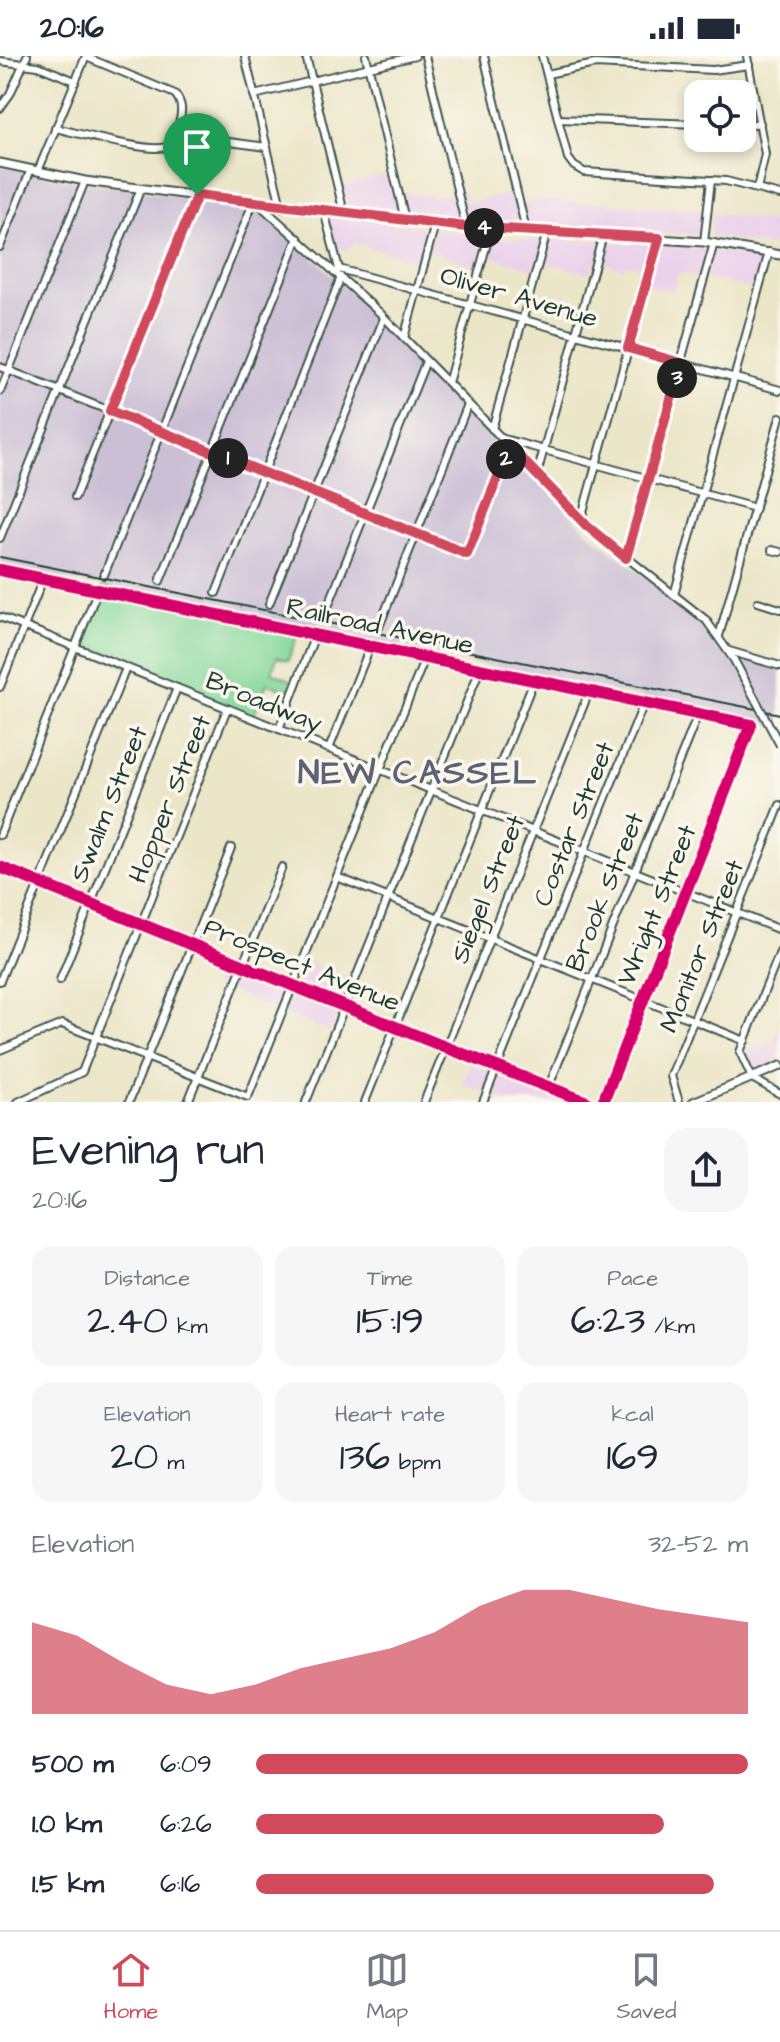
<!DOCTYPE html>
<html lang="en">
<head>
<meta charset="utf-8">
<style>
  body { margin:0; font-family:"Architects Daughter",sans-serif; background:#f6f6f7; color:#1f2937; height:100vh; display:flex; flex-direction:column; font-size:30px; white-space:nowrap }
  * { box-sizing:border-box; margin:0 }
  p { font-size:26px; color:#747a83 }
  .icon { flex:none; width:44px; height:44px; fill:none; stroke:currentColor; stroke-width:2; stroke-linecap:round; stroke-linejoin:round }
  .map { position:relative; height:1046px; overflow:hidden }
  .sheet { display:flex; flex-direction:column; background:#fff; flex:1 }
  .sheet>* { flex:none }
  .controls { position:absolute; left:684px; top:24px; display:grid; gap:16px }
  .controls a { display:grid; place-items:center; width:72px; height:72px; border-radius:16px; background:#fff; box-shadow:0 4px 12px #0003; font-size:40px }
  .pin { position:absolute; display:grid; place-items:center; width:68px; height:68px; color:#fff; margin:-82px -34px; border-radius:50% 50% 50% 0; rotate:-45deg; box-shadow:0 0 8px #0007 }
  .pin .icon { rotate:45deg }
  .km { position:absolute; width:40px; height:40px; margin:-20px; border-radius:50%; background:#222; color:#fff; font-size:22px; line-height:40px; text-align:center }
  .round { display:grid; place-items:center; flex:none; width:84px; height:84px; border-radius:24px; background:#f6f6f7 }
  .overview { display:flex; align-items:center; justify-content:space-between; height:136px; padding:0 32px }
  h1 { font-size:44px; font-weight:600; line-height:60px }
  .metrics { display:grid; grid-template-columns:repeat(3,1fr); gap:12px; height:136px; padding:8px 32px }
  .metrics div { display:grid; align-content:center; border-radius:20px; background:#f6f6f7; text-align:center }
  .metrics b { font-size:40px; font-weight:600 }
  .metrics small { font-size:22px; font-weight:400 }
  .metrics p { font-size:22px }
  .chart { height:224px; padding:16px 32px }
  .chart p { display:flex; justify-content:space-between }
  .chart svg { width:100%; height:144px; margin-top:8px; fill:#d1495b; opacity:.7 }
  ul { padding:0 32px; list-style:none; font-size:26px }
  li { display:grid; grid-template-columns:128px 96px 1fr; align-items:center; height:60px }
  li i { height:20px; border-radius:10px; background:#d1495b }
  .status { display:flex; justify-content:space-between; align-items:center; height:56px; padding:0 40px; background:#fff; direction:ltr }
  .status svg { height:22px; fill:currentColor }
  .tabs { display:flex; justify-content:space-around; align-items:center; height:112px; border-top:2px solid #e0e1e3; background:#fff; font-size:22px; color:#747a83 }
  .tabs a { display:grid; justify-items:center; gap:4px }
  .tabs .current { color:#d1495b }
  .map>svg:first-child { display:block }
</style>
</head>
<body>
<div class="status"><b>20:16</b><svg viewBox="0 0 49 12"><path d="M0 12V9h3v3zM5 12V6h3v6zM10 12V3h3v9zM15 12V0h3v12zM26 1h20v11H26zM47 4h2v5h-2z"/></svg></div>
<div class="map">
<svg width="780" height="1046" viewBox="0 0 780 1046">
  <rect width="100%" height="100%" fill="#fbf7ec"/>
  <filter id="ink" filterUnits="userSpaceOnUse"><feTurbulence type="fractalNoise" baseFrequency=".0125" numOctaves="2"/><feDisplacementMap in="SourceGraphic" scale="16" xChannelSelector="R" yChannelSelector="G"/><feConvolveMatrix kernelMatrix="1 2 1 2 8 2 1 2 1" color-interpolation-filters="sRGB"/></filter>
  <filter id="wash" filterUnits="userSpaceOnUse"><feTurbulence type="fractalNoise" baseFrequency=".006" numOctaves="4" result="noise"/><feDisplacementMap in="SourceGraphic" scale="32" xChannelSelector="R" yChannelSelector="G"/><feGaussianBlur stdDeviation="1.8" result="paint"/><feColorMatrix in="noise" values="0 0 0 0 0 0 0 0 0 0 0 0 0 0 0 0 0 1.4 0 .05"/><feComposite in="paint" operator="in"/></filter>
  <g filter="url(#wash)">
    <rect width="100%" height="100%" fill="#ece6c9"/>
    <g fill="#ebd1eb">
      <path d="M392 118 398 136 438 141 463 134 467 147 516 136 519 148 540 144 704 154 702 179 523 170 349 151 342 130Z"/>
      <path d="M713 157 780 166V192L711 180Z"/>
      <path d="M328 158 494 182 660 188 764 202 756 233 678 217 673 235 645 228 648 214 625 208 623 212 594 205 590 218 537 204 533 213 482 197 478 211 426 193 422 206 353 187 350 194 336 192Z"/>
      <path d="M307 906 352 923 330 976 212 928 219 910 294 939Z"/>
      <path d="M780 969V1008L754 1019 745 997 773 985Z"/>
      <path d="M470 1008 575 1046H509L463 1028Z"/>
    </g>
    <path fill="#cbbfd5" d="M0 109 59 123 258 151 390 272 588 476 709 571 729 598 780 614V675L778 671 759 665 104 532 108 519 101 518 96 529 0 510Z"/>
    <path fill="#82d79a" stroke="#508a67" stroke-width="2" d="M104 532 300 573 288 604 277 601 272 616 293 625 288 636 267 627 253 661 78 590Z"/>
  </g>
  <g filter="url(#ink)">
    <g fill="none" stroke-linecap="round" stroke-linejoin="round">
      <path stroke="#c3c4ab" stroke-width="6" stroke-dasharray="6 3" stroke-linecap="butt" d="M97 538 104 519"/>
      <g stroke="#3e564a" stroke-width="10">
        <g id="minor">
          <path d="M245 0 281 150"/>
          <path d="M306 0 344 157"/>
          <path d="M366 0 405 164"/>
          <path d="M425 0 466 171"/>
          <path d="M484 0 526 174"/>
          <path d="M542 0 568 102 574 110 584 116 726 125 780 139"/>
          <path d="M747 0 765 98 757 133"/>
          <path d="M0 5 38 10 75 25"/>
          <path d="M547 18 595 8 713 14 749 9"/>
          <path d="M254 39 415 0"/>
          <path d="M0 52 10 38 27 0"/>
          <path d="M558 63 698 68"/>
          <path d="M742 70 760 67"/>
          <path d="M178 71 206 83 267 91"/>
          <path d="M55 72C75 76 154 99 168 90 174 86 177 75 179 68 182 56 183 48 175 38L86 1"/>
          <path d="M38 115 86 0"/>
          <path d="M259 148 380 257 587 470 706 564 734 604"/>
          <path d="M324 155 339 213"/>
          <path d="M704 186 711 124"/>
          <path d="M0 191 31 113"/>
          <path d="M339 213 780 334"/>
          <path d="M404 282 435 168"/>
          <path d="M0 311 467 498 510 391"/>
          <path d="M448 327 491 173"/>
          <path d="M0 336 85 125"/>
          <path d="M492 373 547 176"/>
          <path d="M504 383 755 452"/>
          <path d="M537 418 603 179"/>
          <path d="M75 441 197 139"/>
          <path d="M581 463 659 182"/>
          <path d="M0 482 141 132"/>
          <path d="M772 494 780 496"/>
          <path d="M626 502 714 187"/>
          <path d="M0 514 88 533"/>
          <path d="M104 519 253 147"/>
          <path d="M160 525 298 182"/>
          <path d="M109 537 751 669 603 1046"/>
          <path d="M216 537 341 221"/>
          <path d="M674 539 769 196"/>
          <path d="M758 546 780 553"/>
          <path d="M269 548 384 262"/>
          <path d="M325 558 426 305"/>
          <path d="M0 561 780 874"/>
          <path d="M379 571 468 348"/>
          <path d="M719 580 780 361"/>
          <path d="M729 595 780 610"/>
          <path d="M0 631 43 523"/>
          <path d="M279 673 315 579"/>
          <path d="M329 693 370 591"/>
          <path d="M0 779 95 541"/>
          <path d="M337 821 745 985"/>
          <path d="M780 896 740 996 752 1022 780 1038"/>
          <path d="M60 924 177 632"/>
          <path d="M0 925 126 612"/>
          <path d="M0 994 62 968 248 1041 425 602"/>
          <path d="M549 1030 698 658"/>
          <path d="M18 1046 82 1016 227 653"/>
          <path d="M129 1046 231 792"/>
          <path d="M188 1046 282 811"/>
          <path d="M306 1046 480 613"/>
          <path d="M365 1046 534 624"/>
          <path d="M424 1046 589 636"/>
          <path d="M483 1046 644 647"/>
          <path d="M679 1046 671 1020 780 749"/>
        </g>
      </g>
      <g stroke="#3e564a" stroke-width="11">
        <g id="major">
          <path d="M0 107 85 125 266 149 466 171 704 186 780 199"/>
          <path d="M0 811 440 989 587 1046"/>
          <path d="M693 1046 780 1010"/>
        </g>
      </g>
      <use href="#minor" stroke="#fff" stroke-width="6"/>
      <use href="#major" stroke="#fff" stroke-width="7"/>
      <path stroke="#1f3d34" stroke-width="2" d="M0 501 780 658"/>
      <g stroke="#3e564a" stroke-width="10" stroke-linecap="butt">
        <g id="minor-bridge">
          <path d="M88 533 109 537"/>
          <path d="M734 604 780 689"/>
        </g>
      </g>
      <use href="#minor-bridge" stroke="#fff" stroke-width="6"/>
      <g stroke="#fbf7ec" stroke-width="17">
        <g id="cycleway">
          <path d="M0 514 751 669 603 1046"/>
          <path d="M0 811 440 989 587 1046"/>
        </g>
      </g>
      <use href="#cycleway" stroke="#d6006c" stroke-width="12"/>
    </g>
  </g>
  <g fill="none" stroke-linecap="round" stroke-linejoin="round" filter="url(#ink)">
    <g stroke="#fff" stroke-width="16">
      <path id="route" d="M197 139 466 171 659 182 628 292 681 307 626 502 587 470 510 391 467 498 110 355Z"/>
    </g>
    <use href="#route" stroke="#d1495b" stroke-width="10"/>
  </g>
  <g text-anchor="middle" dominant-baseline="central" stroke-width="7" stroke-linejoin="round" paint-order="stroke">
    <g font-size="26" fill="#1f3d34" stroke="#fbf7ec">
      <text transform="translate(519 241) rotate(16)">Oliver Avenue</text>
      <text transform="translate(380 570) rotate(12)">Railroad Avenue</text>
      <text transform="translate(264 646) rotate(22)">Broadway</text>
      <text transform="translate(170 743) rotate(-68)">Hopper Street</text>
      <text transform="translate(109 748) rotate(-68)">Swalm Street</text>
      <text transform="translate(574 768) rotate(-68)">Costar Street</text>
      <text transform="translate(488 833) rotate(-68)">Siegel Street</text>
      <text transform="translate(605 836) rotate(-68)">Brook Street</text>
      <text transform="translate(657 849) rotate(-68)">Wright Street</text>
      <text transform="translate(702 890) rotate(-68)">Monitor Street</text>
      <text transform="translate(302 909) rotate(22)">Prospect Avenue</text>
    </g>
    <g font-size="34" font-weight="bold" letter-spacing="2" fill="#5a6474" stroke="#fbf7ec">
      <text x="418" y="717">NEW CASSEL</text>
    </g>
  </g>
</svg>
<div class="controls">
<a><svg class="icon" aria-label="locate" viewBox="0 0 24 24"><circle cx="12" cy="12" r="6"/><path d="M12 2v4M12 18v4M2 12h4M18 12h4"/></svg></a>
</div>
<div class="pin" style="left:197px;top:139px;background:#1e9e55"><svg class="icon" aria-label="arrive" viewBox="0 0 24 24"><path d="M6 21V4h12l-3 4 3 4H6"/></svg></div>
<b class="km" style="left:228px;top:402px">1</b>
<b class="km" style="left:506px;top:403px">2</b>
<b class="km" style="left:677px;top:322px">3</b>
<b class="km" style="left:484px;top:172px">4</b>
</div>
<section class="sheet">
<div class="overview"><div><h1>Evening run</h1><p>20:16</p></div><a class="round"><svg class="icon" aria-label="share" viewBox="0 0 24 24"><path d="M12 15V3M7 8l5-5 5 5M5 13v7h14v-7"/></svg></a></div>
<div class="metrics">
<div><p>Distance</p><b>2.40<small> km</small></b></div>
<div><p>Time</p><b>15:19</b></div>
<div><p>Pace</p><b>6:23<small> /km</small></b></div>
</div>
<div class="metrics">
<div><p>Elevation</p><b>20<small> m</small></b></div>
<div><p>Heart rate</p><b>136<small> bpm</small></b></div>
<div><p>kcal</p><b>169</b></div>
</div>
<div class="chart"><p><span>Elevation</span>32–52 m</p>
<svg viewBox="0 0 160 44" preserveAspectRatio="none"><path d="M0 44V16L10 20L20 28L30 35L40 38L50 35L60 30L70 27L80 24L90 19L100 11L110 6L120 6L130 9L140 12L150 14L160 16V44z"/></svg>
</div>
<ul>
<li><b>500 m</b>6:09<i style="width:100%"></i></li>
<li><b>1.0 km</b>6:26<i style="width:83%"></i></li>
<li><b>1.5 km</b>6:16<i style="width:93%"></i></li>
</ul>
</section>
<nav class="tabs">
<a class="current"><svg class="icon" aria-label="home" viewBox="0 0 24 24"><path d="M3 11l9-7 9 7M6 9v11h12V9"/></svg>Home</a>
<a><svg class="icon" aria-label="map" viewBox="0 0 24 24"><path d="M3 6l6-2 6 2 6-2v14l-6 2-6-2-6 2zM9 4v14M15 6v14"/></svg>Map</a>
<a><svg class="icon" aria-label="saved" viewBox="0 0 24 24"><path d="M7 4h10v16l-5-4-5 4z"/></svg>Saved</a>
</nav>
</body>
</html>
